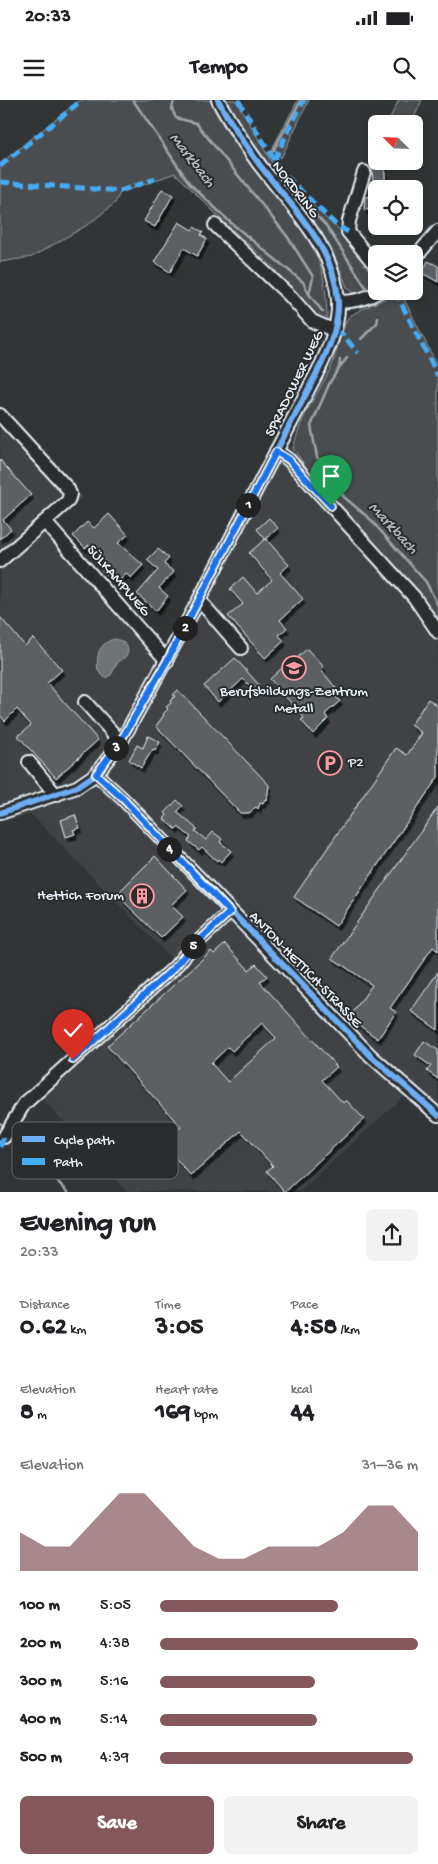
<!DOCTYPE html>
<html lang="en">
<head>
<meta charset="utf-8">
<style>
  body { margin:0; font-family:"Gochi Hand",sans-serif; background:#f2f2f2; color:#202124; height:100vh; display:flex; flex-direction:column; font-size:19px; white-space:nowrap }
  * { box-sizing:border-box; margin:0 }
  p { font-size:16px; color:#757577 }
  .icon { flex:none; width:28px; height:28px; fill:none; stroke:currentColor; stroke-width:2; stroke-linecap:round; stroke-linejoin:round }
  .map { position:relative; height:1092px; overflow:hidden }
  .sheet { display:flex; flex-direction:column; background:#fff; flex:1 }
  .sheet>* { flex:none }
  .needle { width:32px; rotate:294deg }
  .tools { position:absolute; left:368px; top:15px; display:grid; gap:10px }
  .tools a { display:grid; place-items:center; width:55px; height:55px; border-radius:8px; background:#fff; box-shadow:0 2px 8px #0003; font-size:25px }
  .pin { position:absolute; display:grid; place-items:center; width:42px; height:42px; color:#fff; margin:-51px -21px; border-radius:50% 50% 50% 0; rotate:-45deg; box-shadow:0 0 5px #0007 }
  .pin .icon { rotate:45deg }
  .km { position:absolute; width:25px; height:25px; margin:-12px; border-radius:50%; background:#222; color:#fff; font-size:14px; line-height:25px; text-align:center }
  .round { display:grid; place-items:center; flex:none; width:52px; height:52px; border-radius:8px; background:#f2f2f2 }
  .headline { display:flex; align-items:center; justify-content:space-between; height:85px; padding:0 20px }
  h1 { font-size:28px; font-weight:700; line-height:38px }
  .figures { display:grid; grid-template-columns:repeat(3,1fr); gap:8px; height:85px; padding:5px 20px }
  .figures div { display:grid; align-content:center }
  .figures b { font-size:25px; font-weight:700 }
  .figures small { font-size:14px; font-weight:400 }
  .figures p { font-size:14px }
  .chart { height:140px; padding:10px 20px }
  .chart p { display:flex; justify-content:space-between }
  .chart svg { width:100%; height:90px; margin-top:5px; fill:#84575d; opacity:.7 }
  .cta { display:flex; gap:10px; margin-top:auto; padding:10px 20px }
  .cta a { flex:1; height:58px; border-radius:8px; background:#84575d; color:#fff; font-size:20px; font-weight:700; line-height:58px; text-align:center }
  .cta a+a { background:#f2f2f2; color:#202124 }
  ul { padding:0 20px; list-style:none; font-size:16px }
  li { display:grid; grid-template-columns:80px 60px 1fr; align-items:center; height:38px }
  li i { height:12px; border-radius:6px; background:#84575d }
  .status { display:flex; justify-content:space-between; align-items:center; height:35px; padding:0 25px; background:#fff; direction:ltr }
  .status svg { height:14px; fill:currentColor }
  header { display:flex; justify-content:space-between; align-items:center; height:65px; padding:0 20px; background:#fff; font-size:22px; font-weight:700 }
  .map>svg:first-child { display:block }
</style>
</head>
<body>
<div class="status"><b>20:33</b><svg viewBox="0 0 49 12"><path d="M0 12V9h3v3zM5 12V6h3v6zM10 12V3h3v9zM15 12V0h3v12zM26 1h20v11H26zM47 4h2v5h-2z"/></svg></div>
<header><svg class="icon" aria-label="menu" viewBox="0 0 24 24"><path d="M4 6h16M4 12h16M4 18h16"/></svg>Tempo<svg class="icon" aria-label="search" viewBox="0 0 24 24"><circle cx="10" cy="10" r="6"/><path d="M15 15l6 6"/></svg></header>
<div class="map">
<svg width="438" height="1092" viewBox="0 0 438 1092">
  <defs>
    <filter id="shadow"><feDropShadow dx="2.5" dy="4.5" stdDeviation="0" flood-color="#0009"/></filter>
  </defs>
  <rect width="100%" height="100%" fill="#323536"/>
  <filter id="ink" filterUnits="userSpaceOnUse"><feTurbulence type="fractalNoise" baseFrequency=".02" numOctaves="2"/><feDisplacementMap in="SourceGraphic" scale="10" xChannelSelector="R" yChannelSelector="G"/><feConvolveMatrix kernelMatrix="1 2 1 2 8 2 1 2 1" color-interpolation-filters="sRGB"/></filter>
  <g filter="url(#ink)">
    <path fill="#3f4244" d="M0 304 83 397 52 425 154 540 176 555 286 344 293 348 312 376 438 519V1024L404 996 300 1091H126L34 989 175 862 31 714 0 722Z"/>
    <g fill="#494d4f" stroke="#989fa4">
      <path d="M80 0H210C235 59 291 99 317 157 325 174 327 201 327 220H318L297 198 271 165 226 124 175 73 120 93 115 103 89 124 32 157 0 162V64Z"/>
      <path d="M226 0H236L271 61 288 82 328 120 347 136 376 169V188L364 194 360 192 354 193 347 187 333 152 321 131 267 65 239 25Z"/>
      <path d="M298 0H309L281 58 273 47Z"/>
      <path d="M399 0H422L411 24H387Z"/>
      <path d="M398 191H400L438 267V519L312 376 293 348C296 338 299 328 303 319 312 300 324 283 332 265 336 254 343 225 348 218 353 212 389 196 396 196Z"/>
    </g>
    <path fill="#6e7376" stroke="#9fa5aa" d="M114 539C129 541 134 555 118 562L111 575 105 578 98 571C96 556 98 544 114 539Z"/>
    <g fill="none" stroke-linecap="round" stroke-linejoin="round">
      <g stroke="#9fa5aa" stroke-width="2.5">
        <path d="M133 0 190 84 230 122 303 182 309 194 323 212"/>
        <path d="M174 0 172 9 176 18 196 23 287 136 312 175 313 177 309 194"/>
        <path d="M273 51 301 0"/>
        <path d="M297 95 327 127 367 189"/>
        <path d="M361 239 377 223 378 218"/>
        <path d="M340 260 339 268 330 282 311 326 317 357 344 397 370 419 426 482 438 506"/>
        <path d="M340 267 347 258"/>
        <path d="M0 1023 1 1024"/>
        <path d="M10 1034 68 1092"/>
      </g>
    </g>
    <g fill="#5c6063" stroke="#e8f1f8" fill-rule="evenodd" filter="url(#shadow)">
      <path d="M371 61H384L386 89H374Z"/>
      <path d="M162 89 173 95 155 127 144 121Z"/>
      <path d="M376 96V109L364 110 365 97Z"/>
      <path d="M179 122 192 130 194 127 203 132 201 135 207 139 197 156 184 148 170 172 154 162Z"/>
      <path d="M428 161 438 166V182L422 173Z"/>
      <path d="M0 360 31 395 3 420 11 429 0 439Z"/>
      <path d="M109 414 128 435 118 443 143 465 131 478 126 474 117 484 102 471 107 465 89 445 85 448 73 436 87 422 94 428Z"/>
      <path d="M269 418 278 428 266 439 289 465 280 473 303 499 280 520 287 528 279 535 284 541 265 558 228 516 243 504 230 489 243 477 257 493 272 480 249 453 265 439 257 429Z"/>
      <path d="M158 449 169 458 164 464 174 472 159 488 168 496 156 511 137 494 158 470 147 460Z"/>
      <path d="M0 517 25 546 33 538 62 570 47 583 98 640 56 678 18 636 31 625 17 609 5 621 0 615Z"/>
      <path d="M307 549 324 567 321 570 340 593 336 597 340 601 325 614 328 619 313 634 301 620 304 618 270 579 294 557 296 559Z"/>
      <path d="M235 558 259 585 254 590 243 579 218 602 204 586Z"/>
      <path d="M178 590 269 685 267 700 265 699 263 704 260 703 258 709 256 707 249 713H240L156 626 164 615 163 614 168 609 166 607 171 603 170 601 175 596 173 595Z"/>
      <path d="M428 599 438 606V677L336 826 294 797 396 648 407 655 422 633 411 625Z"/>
      <path d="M148 636 160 642 155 651 153 649 141 668 129 660 137 645 143 648Z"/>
      <path d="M177 700 183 706 177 712 197 729 195 731 206 740 213 732 222 739 220 742 231 751 221 762 218 759 217 761 202 747 199 750 188 741 191 737 178 727 176 729 164 719 167 715 165 713Z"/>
      <path d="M438 707V851L433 847 390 908 396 912 378 939 349 918 372 885 332 858Z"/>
      <path d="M75 715 80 728 73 730 75 734 66 737 61 720Z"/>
      <path d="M155 756 187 790 171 805 183 817 161 838 121 799 122 797 118 793Z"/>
      <path d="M225 844 249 870 256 864 267 876 260 882 337 967 322 980 343 1003 346 1000 364 1019 285 1092 267 1071 273 1066 241 1031 191 1076 171 1053 173 1051 165 1042 181 1027 107 946 211 851 214 854ZM262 923 276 938 228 982 211 963 228 947 232 951Z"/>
      <path d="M438 872V930L411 911Z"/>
      <path d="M424 941 438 950V979L427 971 431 966 415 955Z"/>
    </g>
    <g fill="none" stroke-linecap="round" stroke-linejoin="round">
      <g stroke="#e8f1f8" stroke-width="16">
        <g id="minor">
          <path d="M364 72 349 121 348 132 376 166"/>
          <path d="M215 125 290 196 312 221 335 231"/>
          <path d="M414 159 438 131"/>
          <path d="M338 202C353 202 367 199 380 191"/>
          <path d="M0 315 68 389 70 394 68 401 0 461"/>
          <path d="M276 351 289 360 414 497 438 532"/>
          <path d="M45 422 167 561"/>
          <path d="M199 500 241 548"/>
          <path d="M85 602 121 642"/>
          <path d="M29 662 56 695"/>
          <path d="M96 674 123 699 371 956 438 1015"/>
          <path d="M0 713 77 687 96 674 121 642 199 500 322 263C331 243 339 223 338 201 335 147 290 105 259 64 244 43 230 23 218 0"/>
          <path d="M4 1037 24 1004 174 868 190 849 230 812"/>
        </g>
      </g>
      <use href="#minor" stroke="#2a2d2e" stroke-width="12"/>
      <g stroke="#46acf6" stroke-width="5" stroke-dasharray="10 5" stroke-linecap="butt">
        <path d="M238 0 281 71 335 124 348 132"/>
        <path d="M274 60 304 0"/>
        <path d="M0 66 82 0"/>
        <path d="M0 82 120 91 155 79"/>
        <path d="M395 191 438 276"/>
        <path d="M335 231 343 235 358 253"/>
        <path d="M0 1047 4 1037"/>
      </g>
      <g stroke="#2a2d2e" stroke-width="9">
        <g id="cycleway">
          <path d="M96 674 123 699 371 956 438 1015"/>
          <path d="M0 713 77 687 96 674 121 642 199 500 322 263C331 243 339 223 338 201 335 147 290 105 259 64 244 43 230 23 218 0"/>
        </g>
      </g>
      <use href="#cycleway" stroke="#6dadf4" stroke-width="6"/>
    </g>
  </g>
  <g fill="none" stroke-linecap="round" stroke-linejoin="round" filter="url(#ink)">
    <g stroke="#fff" stroke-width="10">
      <path id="route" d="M73 960 174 868 190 849 230 812 123 699 96 674 120 642 167 561 276 352 289 360 331 406"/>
    </g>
    <use href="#route" stroke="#1a73e8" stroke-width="6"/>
  </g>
  <defs>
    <g id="school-ring" transform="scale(1.25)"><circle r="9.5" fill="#2a2d2e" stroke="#ff9aa2" stroke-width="1.5"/><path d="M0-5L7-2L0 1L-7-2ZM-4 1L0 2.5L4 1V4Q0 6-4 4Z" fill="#ff9aa2"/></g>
    <g id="parking-ring" transform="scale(1.25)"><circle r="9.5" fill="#2a2d2e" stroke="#ff9aa2" stroke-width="1.5"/><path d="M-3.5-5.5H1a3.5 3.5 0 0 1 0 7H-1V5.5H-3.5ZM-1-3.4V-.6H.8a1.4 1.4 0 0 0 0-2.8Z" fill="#ff9aa2"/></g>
    <g id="building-ring" transform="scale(1.25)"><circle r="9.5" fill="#2a2d2e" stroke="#ff9aa2" stroke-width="1.5"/><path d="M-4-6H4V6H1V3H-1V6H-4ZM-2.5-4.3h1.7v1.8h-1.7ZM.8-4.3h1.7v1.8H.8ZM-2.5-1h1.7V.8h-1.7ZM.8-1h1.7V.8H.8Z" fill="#ff9aa2"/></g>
  </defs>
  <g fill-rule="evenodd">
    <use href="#school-ring" x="294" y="568"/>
    <use href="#parking-ring" x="330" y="663"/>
    <use href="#building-ring" x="142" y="796"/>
  </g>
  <g text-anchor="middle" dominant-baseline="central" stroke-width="4" stroke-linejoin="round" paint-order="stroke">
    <g font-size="15" fill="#e8f1f8" stroke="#2a2d2e">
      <text transform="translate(295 90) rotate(52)">NORDRING</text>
      <text transform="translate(295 284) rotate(-64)">SPRADOWER WEG</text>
      <text transform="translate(118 481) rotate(49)">SÜLKAMPWEG</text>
      <text transform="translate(305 870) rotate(46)">ANTON-HETTICH-STRASSE</text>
    </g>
    <g font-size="15" fill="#e8f1f8" stroke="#2a2d2e">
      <text x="294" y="592">Berufsbildungs-Zentrum<tspan x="294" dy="17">Metall</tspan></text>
      <text x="348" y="663" text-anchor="start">P2</text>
      <text x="124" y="796" text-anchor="end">Hettich Forum</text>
    </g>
    <g font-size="16" font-style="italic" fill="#b1b8be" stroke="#2a2d2e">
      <text transform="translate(191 61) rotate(52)">Markbach</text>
      <text transform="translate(392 429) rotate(47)">Markbach</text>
    </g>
  </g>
  <rect x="12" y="1022" width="166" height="57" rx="8" fill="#2a2d2e" stroke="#63686b" stroke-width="1"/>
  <rect x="22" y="1036" width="23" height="6" fill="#6dadf4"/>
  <rect x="22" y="1058" width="23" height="7" fill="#46acf6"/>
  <g font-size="14" fill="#e8f1f8">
    <text x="54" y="1044">Cycle path</text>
    <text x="54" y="1066">Path</text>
  </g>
</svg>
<div class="tools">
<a><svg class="needle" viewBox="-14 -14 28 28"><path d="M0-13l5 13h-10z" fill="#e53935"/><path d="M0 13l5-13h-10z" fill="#757577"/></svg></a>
<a><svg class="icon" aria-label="locate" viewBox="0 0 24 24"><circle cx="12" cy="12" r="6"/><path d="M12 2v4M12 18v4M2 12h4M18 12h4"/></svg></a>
<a><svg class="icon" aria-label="layers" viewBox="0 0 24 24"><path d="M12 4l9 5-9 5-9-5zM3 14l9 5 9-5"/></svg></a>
</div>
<div class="pin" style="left:331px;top:406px;background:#1e9e55"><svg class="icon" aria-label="arrive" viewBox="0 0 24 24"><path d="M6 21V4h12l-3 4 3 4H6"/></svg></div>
<div class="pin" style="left:73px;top:960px;background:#d93025"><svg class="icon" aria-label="check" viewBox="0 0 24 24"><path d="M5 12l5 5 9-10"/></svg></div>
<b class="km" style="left:248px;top:405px">1</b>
<b class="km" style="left:185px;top:528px">2</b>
<b class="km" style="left:116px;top:648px">3</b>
<b class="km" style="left:169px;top:749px">4</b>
<b class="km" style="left:193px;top:846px">5</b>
</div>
<section class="sheet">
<div class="headline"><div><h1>Evening run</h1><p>20:33</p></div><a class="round"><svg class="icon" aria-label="share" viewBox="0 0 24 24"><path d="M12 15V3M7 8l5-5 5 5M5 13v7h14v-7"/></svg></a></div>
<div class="figures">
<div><p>Distance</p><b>0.62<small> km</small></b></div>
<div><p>Time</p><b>3:05</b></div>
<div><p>Pace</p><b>4:58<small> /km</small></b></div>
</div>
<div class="figures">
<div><p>Elevation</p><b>8<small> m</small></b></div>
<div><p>Heart rate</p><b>169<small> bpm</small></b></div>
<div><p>kcal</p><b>44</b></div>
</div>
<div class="chart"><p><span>Elevation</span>31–36 m</p>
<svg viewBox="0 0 160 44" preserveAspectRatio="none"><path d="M0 44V25L10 32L20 32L30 19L40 6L50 6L60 19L70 32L80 38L90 38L100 32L110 32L120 32L130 25L140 12L150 12L160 25V44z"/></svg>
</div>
<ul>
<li><b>100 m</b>5:05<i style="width:69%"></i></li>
<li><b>200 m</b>4:38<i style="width:100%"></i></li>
<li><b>300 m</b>5:16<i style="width:60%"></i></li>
<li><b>400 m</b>5:14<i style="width:61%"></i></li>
<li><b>500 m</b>4:39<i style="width:98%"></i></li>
</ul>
<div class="cta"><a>Save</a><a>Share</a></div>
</section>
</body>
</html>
